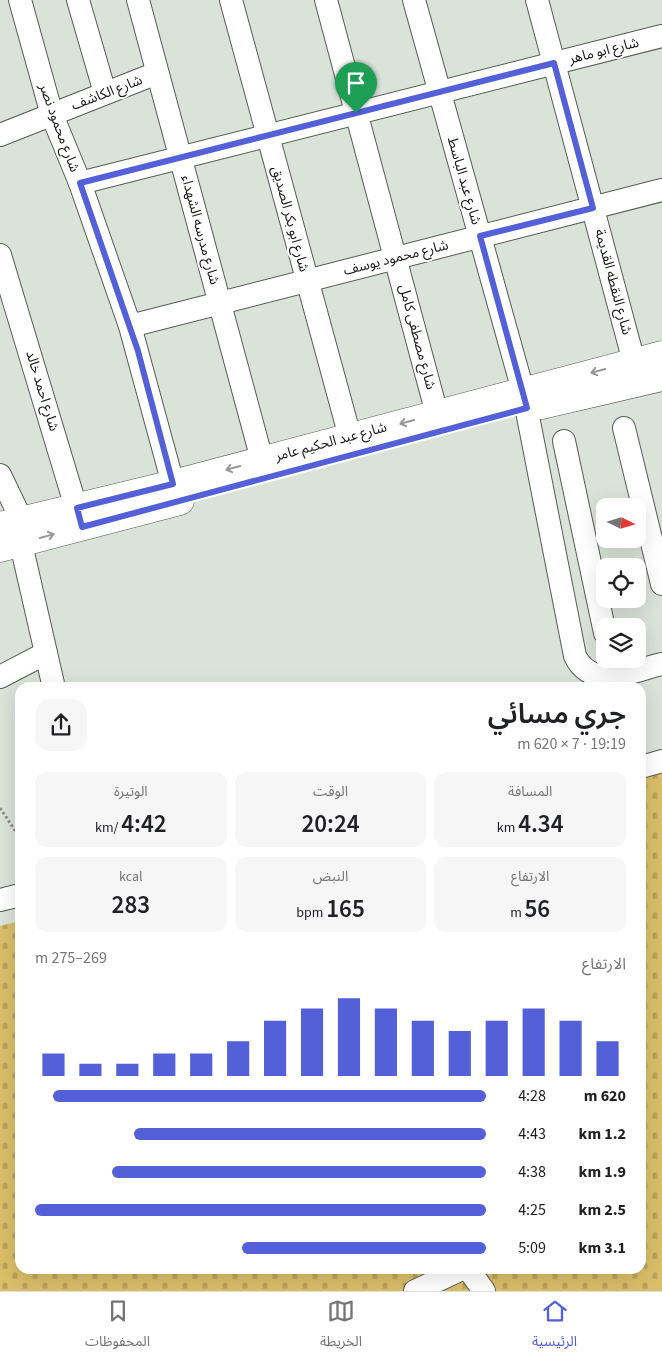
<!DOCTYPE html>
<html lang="ar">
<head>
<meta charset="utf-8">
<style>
  body { margin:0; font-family:"Source Sans 3","Noto Sans Arabic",sans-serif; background:#f6f6f6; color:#202124; direction:rtl; height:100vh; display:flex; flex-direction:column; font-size:19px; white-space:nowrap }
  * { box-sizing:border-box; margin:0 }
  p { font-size:16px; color:#757577 }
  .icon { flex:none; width:28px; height:28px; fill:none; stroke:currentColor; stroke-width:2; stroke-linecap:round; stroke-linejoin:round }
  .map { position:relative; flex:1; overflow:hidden; direction:ltr }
  .sheet { position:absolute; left:15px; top:682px; width:631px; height:592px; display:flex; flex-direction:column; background:#fff; border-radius:15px; box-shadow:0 5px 20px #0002; direction:rtl }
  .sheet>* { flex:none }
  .needle { width:32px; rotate:95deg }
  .buttons { position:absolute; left:596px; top:498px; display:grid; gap:10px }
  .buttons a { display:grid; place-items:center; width:50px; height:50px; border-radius:10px; background:#fff; box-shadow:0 5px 20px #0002; font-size:25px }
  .pin { position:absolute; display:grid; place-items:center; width:42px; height:42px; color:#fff; margin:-51px -21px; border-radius:50% 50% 50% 0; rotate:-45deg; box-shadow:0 0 5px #0007 }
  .pin .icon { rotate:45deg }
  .round { display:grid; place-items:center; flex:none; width:52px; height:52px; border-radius:15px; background:#f6f6f6 }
  .head { display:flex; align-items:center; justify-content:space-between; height:85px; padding:0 20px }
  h1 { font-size:28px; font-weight:600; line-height:38px }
  .metrics { display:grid; grid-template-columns:repeat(3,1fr); gap:8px; height:85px; padding:5px 20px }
  .metrics div { display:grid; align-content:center; border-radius:12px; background:#f6f6f6; text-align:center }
  .metrics b { font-size:25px; font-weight:600 }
  .metrics small { font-size:14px; font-weight:400 }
  .metrics p { font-size:14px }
  .chart { height:140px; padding:10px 20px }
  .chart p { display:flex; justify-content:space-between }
  .chart svg { width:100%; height:90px; margin-top:5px; stroke:#5360d7; stroke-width:6 }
  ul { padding:0 20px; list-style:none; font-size:16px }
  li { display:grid; grid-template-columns:80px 60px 1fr; align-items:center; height:38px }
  li i { height:12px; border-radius:6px; background:#5360d7 }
  .tab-bar { display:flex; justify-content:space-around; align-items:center; height:70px; border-top:1px solid #e0e0e0; background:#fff; font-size:14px; color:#757577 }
  .tab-bar a { display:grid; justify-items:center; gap:2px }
  .tab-bar .active { color:#5360d7 }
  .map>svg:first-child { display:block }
</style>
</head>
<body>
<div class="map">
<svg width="662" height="1291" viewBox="0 0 662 1291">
  <defs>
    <pattern id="cemetery-stones" width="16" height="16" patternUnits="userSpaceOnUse" patternTransform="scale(1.25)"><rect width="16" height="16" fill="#dabe68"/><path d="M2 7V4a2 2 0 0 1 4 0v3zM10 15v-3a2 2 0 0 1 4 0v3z" fill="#baa359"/></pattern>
  </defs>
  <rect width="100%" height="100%" fill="#d9e3d8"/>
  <path fill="url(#cemetery-stones)" d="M662 772V1291H0V926L20 921V1270H641V777Z"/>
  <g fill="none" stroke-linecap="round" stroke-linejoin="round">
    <g stroke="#555d55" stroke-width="24">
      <g id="minor">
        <path d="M20 0 52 115 80 183 130 326 173 484"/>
        <path d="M78 0 105 93"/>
        <path d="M138 0 262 460"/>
        <path d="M231 0 350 437"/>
        <path d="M326 0 437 414"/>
        <path d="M414 0 523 391 575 656C592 691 632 671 662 664"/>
        <path d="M537 0 634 362"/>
        <path d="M0 135 157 73"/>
        <path d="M80 183 662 36"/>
        <path d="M0 255 81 524"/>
        <path d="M130 326 662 190"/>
        <path d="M624 428 662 584"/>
        <path d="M564 441 605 633"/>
        <path d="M0 475 22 521"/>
        <path d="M21 544 54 688"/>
        <path d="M0 677 46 653"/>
        <path d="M641 767 662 761"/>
        <path d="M0 900 20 895"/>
        <path d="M469 1270 484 1291"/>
        <path d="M415 1291 460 1270"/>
      </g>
    </g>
    <g stroke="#555d55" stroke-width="29">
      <g id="tertiary">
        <path d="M541 405 662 377"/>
        <path d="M0 526 173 484 662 355"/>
        <path d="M0 548 180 501"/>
      </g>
    </g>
    <path stroke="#899088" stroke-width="3" stroke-dasharray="2.5 2.5" stroke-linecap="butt" d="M0 808 20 838"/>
    <use href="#minor" stroke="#fff" stroke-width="22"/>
    <use href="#tertiary" stroke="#fff" stroke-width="28"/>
  </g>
  <defs><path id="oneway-shaft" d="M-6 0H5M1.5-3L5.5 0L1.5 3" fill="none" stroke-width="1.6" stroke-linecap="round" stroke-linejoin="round" transform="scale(1.25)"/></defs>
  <g stroke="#969896">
    <use href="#oneway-shaft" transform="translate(598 371) rotate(165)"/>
    <use href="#oneway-shaft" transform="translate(407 422) rotate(165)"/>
    <use href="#oneway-shaft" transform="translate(233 468) rotate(165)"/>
    <use href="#oneway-shaft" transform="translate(47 536) rotate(-15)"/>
  </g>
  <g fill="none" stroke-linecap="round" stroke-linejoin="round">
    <g stroke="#fff" stroke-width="10">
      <path id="route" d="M554 63 593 208 480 236 527 408 82 527 77 508 173 484 138 351 80 183Z"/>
    </g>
    <use href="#route" stroke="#5360d7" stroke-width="6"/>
  </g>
  <g text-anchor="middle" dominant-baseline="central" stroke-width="4" stroke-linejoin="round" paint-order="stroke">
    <g font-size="14" fill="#161915" stroke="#fff">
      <text transform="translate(604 51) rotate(-14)">شارع ابو ماهر</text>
      <text transform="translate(107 93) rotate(-21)">شارع الكاشف</text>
      <text transform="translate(59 128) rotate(70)">شارع محمود نصر</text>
      <text transform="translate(464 181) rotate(74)">شارع عبد الباسط</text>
      <text transform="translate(290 219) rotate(75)">شارع ابو بكر الصديق</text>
      <text transform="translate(200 230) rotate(75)">شارع مدرسه الشهداء</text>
      <text transform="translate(396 258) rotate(-14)">شارع محمود يوسف</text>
      <text transform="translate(613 282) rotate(75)">شارع النقطه القديمة</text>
      <text transform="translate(417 337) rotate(75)">شارع مصطفى كامل</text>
      <text transform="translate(42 391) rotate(73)">شارع احمد خالد</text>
      <text transform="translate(331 442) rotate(-15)">شارع عبد الحكيم عامر</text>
    </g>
  </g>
</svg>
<div class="buttons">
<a><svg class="needle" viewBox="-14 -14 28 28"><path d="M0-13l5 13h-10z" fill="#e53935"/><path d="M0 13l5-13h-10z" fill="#757577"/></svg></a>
<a><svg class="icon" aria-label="locate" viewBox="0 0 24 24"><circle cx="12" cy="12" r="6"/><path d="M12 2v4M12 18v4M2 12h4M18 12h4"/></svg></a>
<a><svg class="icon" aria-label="layers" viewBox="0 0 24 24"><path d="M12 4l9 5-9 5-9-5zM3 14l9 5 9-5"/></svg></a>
</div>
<div class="pin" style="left:356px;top:113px;background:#1e9e55"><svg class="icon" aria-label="arrive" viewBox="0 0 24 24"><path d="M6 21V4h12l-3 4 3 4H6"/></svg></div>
<section class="sheet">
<div class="head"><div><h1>جري مسائي</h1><p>19:19 · 7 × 620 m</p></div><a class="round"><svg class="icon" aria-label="share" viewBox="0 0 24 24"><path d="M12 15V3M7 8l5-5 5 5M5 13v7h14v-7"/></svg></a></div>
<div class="metrics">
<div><p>المسافة</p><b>4.34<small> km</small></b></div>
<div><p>الوقت</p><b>20:24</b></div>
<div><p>الوتيرة</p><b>4:42<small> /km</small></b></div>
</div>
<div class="metrics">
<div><p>الارتفاع</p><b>56<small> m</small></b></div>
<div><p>النبض</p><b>165<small> bpm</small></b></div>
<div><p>kcal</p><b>283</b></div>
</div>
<div class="chart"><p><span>الارتفاع</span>269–275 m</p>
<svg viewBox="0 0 160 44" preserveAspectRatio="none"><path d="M5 44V33M15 44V38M25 44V38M35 44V33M45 44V33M55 44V27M65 44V17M75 44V11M85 44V6M95 44V11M105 44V17M115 44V22M125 44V17M135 44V11M145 44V17M155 44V27"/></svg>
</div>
<ul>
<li><b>620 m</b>4:28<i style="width:96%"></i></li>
<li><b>1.2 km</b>4:43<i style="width:78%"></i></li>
<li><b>1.9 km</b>4:38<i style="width:83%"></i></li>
<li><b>2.5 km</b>4:25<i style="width:100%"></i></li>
<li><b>3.1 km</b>5:09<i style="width:54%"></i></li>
</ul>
</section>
</div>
<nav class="tab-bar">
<a class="active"><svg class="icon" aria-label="home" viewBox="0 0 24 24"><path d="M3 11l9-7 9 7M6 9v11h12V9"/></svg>الرئيسية</a>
<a><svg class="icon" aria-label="map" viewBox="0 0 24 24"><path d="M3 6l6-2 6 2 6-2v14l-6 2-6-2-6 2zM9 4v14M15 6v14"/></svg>الخريطة</a>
<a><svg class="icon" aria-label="saved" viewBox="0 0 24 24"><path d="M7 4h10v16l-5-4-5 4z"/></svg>المحفوظات</a>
</nav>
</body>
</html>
